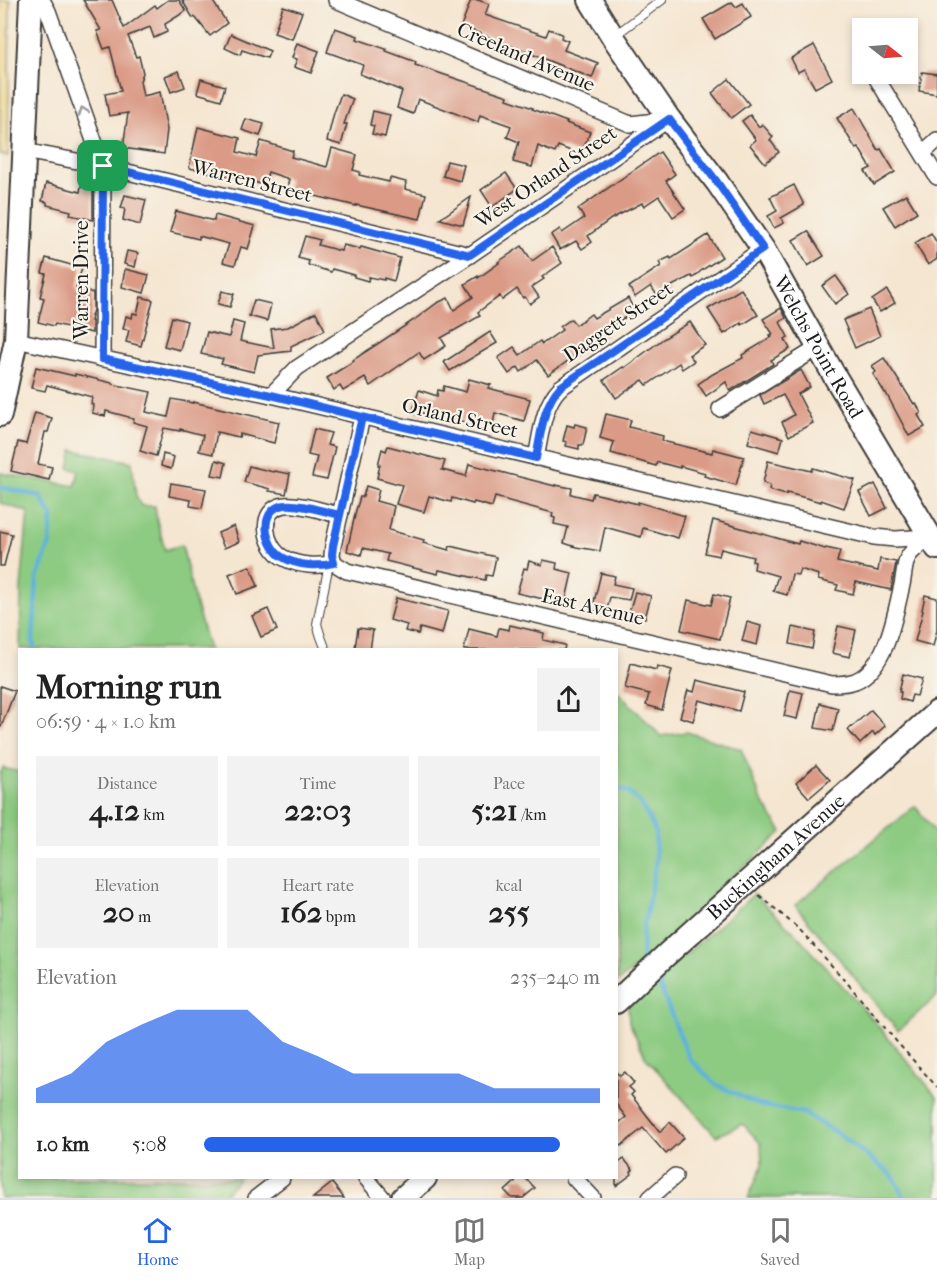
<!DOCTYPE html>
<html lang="en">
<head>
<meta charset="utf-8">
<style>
  body { margin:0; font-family:"IM FELL French Canon",serif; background:#f2f2f2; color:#222; height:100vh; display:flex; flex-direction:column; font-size:22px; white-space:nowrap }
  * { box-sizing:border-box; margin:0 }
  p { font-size:20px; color:#767676 }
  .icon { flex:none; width:33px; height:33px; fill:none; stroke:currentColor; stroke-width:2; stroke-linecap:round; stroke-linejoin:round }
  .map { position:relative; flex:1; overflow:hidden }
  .sheet { position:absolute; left:18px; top:648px; width:600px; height:531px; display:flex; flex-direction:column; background:#fff; border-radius:0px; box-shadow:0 3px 9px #0003 }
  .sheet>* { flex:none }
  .needle { width:39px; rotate:107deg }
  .controls { position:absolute; left:852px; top:18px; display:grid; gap:12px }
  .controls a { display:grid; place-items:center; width:66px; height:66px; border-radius:0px; background:#fff; box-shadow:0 3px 9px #0003; font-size:30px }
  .pin { position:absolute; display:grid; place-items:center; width:51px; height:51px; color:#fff; margin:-26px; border-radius:12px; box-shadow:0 3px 9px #0006 }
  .round { display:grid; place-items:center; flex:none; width:63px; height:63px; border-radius:0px; background:#f2f2f2 }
  .headline { display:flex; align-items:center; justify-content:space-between; height:102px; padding:0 18px }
  h1 { font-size:33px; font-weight:800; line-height:45px }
  .metrics { display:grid; grid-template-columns:repeat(3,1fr); gap:9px; height:102px; padding:6px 18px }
  .metrics div { display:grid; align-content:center; border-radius:0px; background:#f2f2f2; text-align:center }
  .metrics b { font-size:30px; font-weight:800 }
  .metrics small { font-size:16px; font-weight:400 }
  .metrics p { font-size:16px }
  .chart { height:168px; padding:12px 18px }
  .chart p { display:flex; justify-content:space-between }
  .chart svg { width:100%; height:108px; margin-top:6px; fill:#2563eb; opacity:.7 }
  ul { padding:0 18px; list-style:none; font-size:20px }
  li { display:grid; grid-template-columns:96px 72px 1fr; align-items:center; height:45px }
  li i { height:15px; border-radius:8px; background:#2563eb }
  .dock { display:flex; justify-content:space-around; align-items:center; height:84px; border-top:2px solid #e0e0e0; background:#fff; font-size:16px; color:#767676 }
  .dock a { display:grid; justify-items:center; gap:3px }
  .dock .selected { color:#2563eb }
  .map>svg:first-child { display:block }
</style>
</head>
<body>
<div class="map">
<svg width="937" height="1198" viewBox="0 0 937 1198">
  <rect width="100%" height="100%" fill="#f7f3e8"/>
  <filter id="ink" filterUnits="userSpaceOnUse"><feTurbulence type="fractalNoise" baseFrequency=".0167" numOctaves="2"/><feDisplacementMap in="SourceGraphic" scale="12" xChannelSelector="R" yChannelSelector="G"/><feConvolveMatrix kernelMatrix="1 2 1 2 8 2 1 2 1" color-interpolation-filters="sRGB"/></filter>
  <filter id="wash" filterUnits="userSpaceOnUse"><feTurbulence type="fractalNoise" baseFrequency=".008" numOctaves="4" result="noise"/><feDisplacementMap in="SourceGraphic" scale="24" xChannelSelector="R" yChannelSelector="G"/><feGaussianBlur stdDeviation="1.35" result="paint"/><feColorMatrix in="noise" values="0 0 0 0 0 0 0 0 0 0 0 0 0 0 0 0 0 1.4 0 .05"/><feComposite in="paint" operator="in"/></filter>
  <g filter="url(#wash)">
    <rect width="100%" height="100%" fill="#f5e6d1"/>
    <g fill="#8dcb82" stroke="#54744f" stroke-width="1.5">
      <path d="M73 450 132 462 136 496 141 506H155L157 521 165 550 182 545 195 602 209 649H20L21 588 28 512 0 503V473L75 486 79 471 69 468Z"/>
      <path d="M616 690 661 736 687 732 741 749 762 801 782 832 659 947C645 958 632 973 617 982Z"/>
      <path d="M3 768 20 772V1178H239L221 1198H0V774Z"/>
      <path d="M915 806 937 835V996L898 1031 795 905Z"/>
      <path d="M754 894 798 936 881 1029 937 1097V1198H748L762 1166 761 1144 743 1124 716 1136 646 1058 629 1022 628 1007 642 993Z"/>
    </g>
    <path fill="#eeda9e" stroke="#857b5d" stroke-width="1.5" d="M0 0H10L8 156 0 154Z"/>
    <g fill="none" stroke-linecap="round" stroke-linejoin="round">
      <g stroke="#5fb1da" stroke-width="4.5">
        <path d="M0 487 40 496 52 516 50 544 37 578 33 641 35 650"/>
        <path d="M616 788 628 792 641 804 655 830 656 860 651 890 643 929 642 961 645 965"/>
        <path d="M654 976 657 979 689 1058 715 1084 759 1105 804 1113 843 1137 893 1176 905 1198"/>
      </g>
    </g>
    <g id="blocks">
      <g fill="#da9a85">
        <path d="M83 0H112L124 28 155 5 157 8 168 0H179L186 11 165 24 167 32 154 38 150 27 128 36 136 57 139 56 143 73 140 81 143 96 160 92 167 130 164 154 123 148 128 113 109 116 105 94 121 91 110 47 104 49 97 31 101 30Z"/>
        <path d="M182 0H212L227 23 210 36 195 17 193 18Z"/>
        <path d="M471 0H478L489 4 485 15 546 36 549 29 562 34 561 38 568 41 564 50 598 63 592 78 461 26Z"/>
        <path d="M732 2 736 7 743 3 751 17 715 39 703 19Z"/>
        <path d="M283 6 302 12 292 39 274 33Z"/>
        <path d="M335 28 358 36 357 39 386 49V51L416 62 415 65 508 96 507 99 533 108 532 109 567 122 566 123 590 132 581 155 558 146 555 153 538 146 532 167 513 162 519 142 507 137 511 126 480 115 478 122 418 99 413 114 397 108 402 91 360 74 363 65 327 52Z"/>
        <path d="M231 34 270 51 267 58 242 50 240 55 225 48Z"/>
        <path d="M297 43 319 51 311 73 294 67 297 59 292 58Z"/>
        <path d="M814 45 832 79 815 88 804 69 798 72 791 58Z"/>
        <path d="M179 71 185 87 171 92 165 76Z"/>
        <path d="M922 72 937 74V94L919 91Z"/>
        <path d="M201 79 225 86 221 100 197 93Z"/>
        <path d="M729 79 749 104 731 118 712 93Z"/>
        <path d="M341 94 353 99 344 124H347L341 145 327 141 334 113Z"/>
        <path d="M854 108 878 150 881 149 895 172 874 185 865 171 871 168 859 148 856 149 837 118Z"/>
        <path d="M373 111 390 115 385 137 372 134 374 126 370 125Z"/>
        <path d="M750 115 759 127 762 124 773 137 770 140 779 152 765 163 750 145 756 140 742 121Z"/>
        <path d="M246 119 264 124 260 136 242 130Z"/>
        <path d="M198 127 240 138 237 152 256 157 261 141 293 151 291 157 327 167 332 148 357 155 353 170 360 172 359 175 389 182 390 178 406 182 405 189 426 194 420 219 356 205V206L287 189 289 179 268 172 264 185 231 175V177L189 168Z"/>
        <path d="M660 152 675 174 666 181 685 209 673 217 659 196 644 206 642 203 611 219 588 236 592 242 582 249 576 241 560 250 551 235 560 229 562 233 584 218 578 209Z"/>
        <path d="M447 161 464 165 460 181 443 176Z"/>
        <path d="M506 173 517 189 492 207 481 190Z"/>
        <path d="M46 183 80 192 81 186 93 188V220L70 215 71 211 47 205V202L42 201Z"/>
        <path d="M794 185 804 205 781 218 784 223 774 228 768 216 777 211 770 197Z"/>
        <path d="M906 194 917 212 895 226 883 207Z"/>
        <path d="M125 195 146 200 140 225 123 220 125 209 121 208Z"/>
        <path d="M471 197 463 225 440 219Z"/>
        <path d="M176 211 214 221 215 215 255 226 248 249 241 247 235 265 223 262 229 244 199 236V239L170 232Z"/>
        <path d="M808 231 824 256 808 266 793 240Z"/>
        <path d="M931 233 937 243V259L928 265 915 243Z"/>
        <path d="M708 235 722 257 702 270 693 278 691 276 668 288 671 293 660 300 651 286 635 297 629 287 661 266 659 262 670 257 671 259Z"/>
        <path d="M305 236 320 240 318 245 341 251 343 245 360 249 361 247 400 258 394 281 384 278V280L369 277 368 281 354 277V275L332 269 331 272 308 265 309 261 298 258Z"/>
        <path d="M522 246 532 261 552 247 562 263 542 277 544 279 532 287 539 297 530 304 525 297 523 298 517 289 502 300 500 296 478 312 480 316 441 338 446 346 424 360 419 352 370 386 365 378 343 391 340 386 334 390 327 378 354 361 353 360 414 320 437 303 448 298 454 310 473 297 465 284 478 276V278L499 263 498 262Z"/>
        <path d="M127 251 138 253 135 267 124 264Z"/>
        <path d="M46 258 82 268 76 288 93 293V310L91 316H92L91 321H92V333L55 324 54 326 38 322 44 298 40 297 46 274 42 273Z"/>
        <path d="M125 269 149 275 144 293 122 287Z"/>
        <path d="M836 276 849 294 835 304 822 286Z"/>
        <path d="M741 289 758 315 742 325 741 323 724 334 708 309Z"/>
        <path d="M887 290 895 303 880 312 872 300Z"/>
        <path d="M222 291 234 294 230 307 218 304Z"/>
        <path d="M141 297 153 300 141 346 126 342 129 330 123 329 126 316 132 318 133 313 137 314Z"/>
        <path d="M628 298 635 312 603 330 606 334 548 375 537 360 521 372 518 367 509 374 498 358 514 347 520 355 540 341 542 344 562 330 560 327 571 319 576 325 591 314 594 318Z"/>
        <path d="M254 300 271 304 267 321 249 316Z"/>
        <path d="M781 308 786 318 780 322 788 337 785 339 790 349 771 360 773 364 730 391 726 382 706 396 698 384 713 374 743 358 742 355 772 337 770 335 773 334 763 319Z"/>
        <path d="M869 309 880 336 855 348 843 320Z"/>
        <path d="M316 312 325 330 291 346V351L258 355 254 372 221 364 223 359 201 354 207 332 229 337 233 321 244 324 240 341 274 348 271 329 288 327Z"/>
        <path d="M172 317 187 321 180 350 164 346Z"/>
        <path d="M690 322 705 345 689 355 694 361 682 369 679 363 647 385 643 380 616 398 604 380 623 367 624 368 663 339Z"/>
        <path d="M490 332 497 343 450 371 444 362Z"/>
        <path d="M884 358 914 404 916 403 921 413 918 415 925 427 909 436 886 393H885L873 374 876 372 872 366Z"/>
        <path d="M36 367 75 376V374L112 383V384L151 392 146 412 168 417 172 399 193 403V402L279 422 274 443 240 434 239 437 217 432 213 454 199 451 203 435 180 429V431L164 428 156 456 140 451 147 426 133 422 134 419 129 418V417L106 411 105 416 92 413 93 405 91 404 92 397 47 385 45 391 31 388Z"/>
        <path d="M801 370 810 387 798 394 813 423 789 436 782 422 794 415 783 395 764 404 760 395Z"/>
        <path d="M469 379 491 385 488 388 530 399 524 421 495 413 493 424 474 419 472 424 450 418V419L426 413 425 414 413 411 419 390 437 396 438 390 443 391 444 386 466 392Z"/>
        <path d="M35 413 52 418 48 432H45L38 464 52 467 49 480 11 471 18 442 26 444Z"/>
        <path d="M606 414 631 420 629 427 663 436 662 441 712 453 713 449 744 457 736 485 704 476 705 473 680 466V468L657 462 656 466 611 453 614 442 600 438Z"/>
        <path d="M575 424 587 427 583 445H579V449L566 446 567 442 563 441 567 425 574 427Z"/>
        <path d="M314 429 331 433 327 445 335 447 327 480 312 477 317 457 308 455Z"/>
        <path d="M752 429 783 438 779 452 748 443Z"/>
        <path d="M388 446 445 461 442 470 466 476 469 464 555 486V485L572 488 571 494 591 499 593 493 638 504V502L685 516 678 538 643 528 641 537 605 527 600 551 576 547 564 543 568 527 554 524 555 518 552 517 553 513 495 497 492 507 474 502 473 504 452 498 451 502 429 496 424 512 396 504 402 485 377 478 380 465H378L382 449 386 451Z"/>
        <path d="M163 454 174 457 171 469 161 466Z"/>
        <path d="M216 460 226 463 223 477 212 475Z"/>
        <path d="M768 461 812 471 813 468 855 480 844 508 821 500V502L787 493 786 495 769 490 770 485 763 483Z"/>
        <path d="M249 466 273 472 274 471 290 474 286 494 269 491 270 489 244 482Z"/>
        <path d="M171 483 206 489 202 508 190 506 191 500 169 496Z"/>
        <path d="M875 484 887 508 871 516 859 492Z"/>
        <path d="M366 486 379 490 376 501 394 506 389 530 424 540 423 543 449 550 450 546 496 557 492 576 486 575 485 580 439 570 438 574 386 561 388 554 363 548 361 555 347 551 356 510 360 497H363Z"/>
        <path d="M713 520 798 544 799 541 825 549 826 548 840 551 837 562 878 571 880 559 896 562 891 590 856 582 853 594 836 590 838 585 818 580 819 575 800 569 798 575 792 574 787 595 773 591 778 576 754 569 755 562 752 561 753 557 721 549 719 556 705 553Z"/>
        <path d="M234 526 239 542 224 548 218 533Z"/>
        <path d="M0 531 12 534 4 566H0Z"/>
        <path d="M543 560 557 563 556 569 572 573 565 604 517 593 524 568 527 569 529 561 542 565Z"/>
        <path d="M250 566 258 586 237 594 229 574Z"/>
        <path d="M601 573 615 576 613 584 632 588 629 600 610 597 606 614 592 610Z"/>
        <path d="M635 592 651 596 645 618 629 613Z"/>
        <path d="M714 594 730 598 720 639 681 630 688 600 711 605Z"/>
        <path d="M925 595 937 598V630L933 646 915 641 923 611 922 610Z"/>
        <path d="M396 598 448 611 442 634 420 628 418 634 405 631 407 625 390 620Z"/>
        <path d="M268 609 277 630 261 637 252 616Z"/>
        <path d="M747 622 761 626 757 645 742 641Z"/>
        <path d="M510 625 544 633 543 640 565 645 564 650H464L469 629 497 636 499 628 509 630Z"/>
        <path d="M838 626 856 630 850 657 832 653Z"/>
        <path d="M793 627 815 632 812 649 790 644Z"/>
        <path d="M358 628 373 630 370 650 355 648Z"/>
        <path d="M631 663 656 670 657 666 672 670 662 710 646 705 649 694 625 688Z"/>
        <path d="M903 674 922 679 917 696 912 695 910 702 900 699 901 692H899Z"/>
        <path d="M697 680 744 692 739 711 699 700 693 721 680 717 688 690 694 692Z"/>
        <path d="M0 686 15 691 1 727H0Z"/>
        <path d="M790 690 803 693 797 719 784 716Z"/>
        <path d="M820 703 838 708 833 731 815 728Z"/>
        <path d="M871 710 885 726 875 735 873 732 860 744 848 730Z"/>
        <path d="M816 765 830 780 809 798 796 783Z"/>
        <path d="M616 1072 620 1076 625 1072 634 1083 629 1087 634 1092 631 1095 660 1132 670 1122 684 1138 666 1154 643 1128 621 1146 616 1140V1125L626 1117 616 1104Z"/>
        <path d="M624 1159 633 1170 631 1172 632 1174 616 1186V1165Z"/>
        <path d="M511 1178H525L535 1188 523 1198H512L505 1191 515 1182Z"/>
        <path d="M332 1183 344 1198H313Z"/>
      </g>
    </g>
  </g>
  <g filter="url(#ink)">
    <use href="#blocks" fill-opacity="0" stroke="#3d3a37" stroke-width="1.5"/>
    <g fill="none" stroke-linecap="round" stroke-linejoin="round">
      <g stroke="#3d3a37" stroke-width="10">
        <g id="lane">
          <path d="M614 36 662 0"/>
          <path d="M326 650 321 637 317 624 329 564"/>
        </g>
      </g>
      <g stroke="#3d3a37" stroke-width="18">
        <g id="street">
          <path d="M42 0 48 11 103 166 102 359"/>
          <path d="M336 0 630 124 665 120"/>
          <path d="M874 74 937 177"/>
          <path d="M24 151 103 166 470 255"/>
          <path d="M923 153 937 140"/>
          <path d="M16 340 271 395 874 537 895 539 930 537"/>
          <path d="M271 395 297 368 470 255 669 119"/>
          <path d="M720 409 819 347"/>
          <path d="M536 458C541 434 543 405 560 388L763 249"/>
          <path d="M334 563 347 571 832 684C840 684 847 684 855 681 887 668 895 614 902 585 904 576 904 565 908 557 911 551 926 540 932 535"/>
          <path d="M334 563C319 567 298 566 284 558 264 548 257 508 285 505 300 503 324 512 340 515"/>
          <path d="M334 563 332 555 333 546 362 417"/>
          <path d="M366 1178 383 1198"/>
          <path d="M574 1178 593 1198"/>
          <path d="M256 1198 282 1178"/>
          <path d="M650 1198 675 1176"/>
        </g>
      </g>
      <g stroke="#3d3a37" stroke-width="26">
        <g id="secondary">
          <path id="s1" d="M590 0 613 37 669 119 717 182 763 249 834 375 937 548"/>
          <path d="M0 415 16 340 31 0"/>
          <path id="s2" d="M616 1002 666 955 937 712"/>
          <path d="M403 1198 425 1178"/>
        </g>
      </g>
      <path stroke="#3d3a37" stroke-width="2" stroke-dasharray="4.5 4.5" stroke-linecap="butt" d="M759 895 800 930 849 985 896 1041 937 1087"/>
      <use href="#lane" stroke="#fff" stroke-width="8"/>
      <use href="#street" stroke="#fff" stroke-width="15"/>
      <use href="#secondary" stroke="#fff" stroke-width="22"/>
    </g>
    <defs><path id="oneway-chevron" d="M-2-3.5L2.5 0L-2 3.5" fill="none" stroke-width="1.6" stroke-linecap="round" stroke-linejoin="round" transform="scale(1.5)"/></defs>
    <use stroke="#999" href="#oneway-chevron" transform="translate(83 111) rotate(-110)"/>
  </g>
  <g fill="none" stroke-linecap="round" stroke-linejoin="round" filter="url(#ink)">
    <g stroke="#fff" stroke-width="12">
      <path id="route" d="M103 166 102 359 271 395 362 417 340 515C324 512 300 503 285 505 257 508 264 548 284 558 298 566 319 567 334 563L332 555 333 546 362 417 536 458C541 434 543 405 560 387L763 249 717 182 669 119 470 255 103 166"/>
    </g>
    <use href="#route" stroke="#2563eb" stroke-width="8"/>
  </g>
  <g text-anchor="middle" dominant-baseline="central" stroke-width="4.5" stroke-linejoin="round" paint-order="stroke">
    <g font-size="20" fill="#1c1c1c" stroke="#f7f3e8">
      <text transform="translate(526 57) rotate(23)">Creeland Avenue</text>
      <text transform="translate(546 177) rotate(-34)">West Orland Street</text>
      <text transform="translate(252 181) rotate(14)">Warren Street</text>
      <text transform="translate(81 280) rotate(-90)">Warren Drive</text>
      <text transform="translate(618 322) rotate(-34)">Daggett Street</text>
      <text stroke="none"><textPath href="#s1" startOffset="416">Welchs Point Road</textPath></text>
      <text transform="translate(460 418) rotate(13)">Orland Street</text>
      <text transform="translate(593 607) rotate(13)">East Avenue</text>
      <text stroke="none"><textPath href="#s2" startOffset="216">Buckingham Avenue</textPath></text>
    </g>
  </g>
</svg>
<div class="controls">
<a><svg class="needle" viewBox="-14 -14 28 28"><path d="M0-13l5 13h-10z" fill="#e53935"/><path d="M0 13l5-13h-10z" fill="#767676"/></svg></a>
</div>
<div class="pin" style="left:103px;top:166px;background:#1e9e55"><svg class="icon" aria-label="arrive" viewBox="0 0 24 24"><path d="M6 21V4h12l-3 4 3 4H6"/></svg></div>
<section class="sheet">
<div class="headline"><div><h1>Morning run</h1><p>06:59 · 4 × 1.0 km</p></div><a class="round"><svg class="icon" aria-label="share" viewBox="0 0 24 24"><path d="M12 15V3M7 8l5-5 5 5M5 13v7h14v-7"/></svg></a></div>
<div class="metrics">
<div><p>Distance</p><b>4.12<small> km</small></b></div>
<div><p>Time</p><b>22:03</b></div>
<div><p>Pace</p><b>5:21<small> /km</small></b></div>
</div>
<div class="metrics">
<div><p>Elevation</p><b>20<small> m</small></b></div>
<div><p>Heart rate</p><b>162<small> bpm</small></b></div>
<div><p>kcal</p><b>255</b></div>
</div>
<div class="chart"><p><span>Elevation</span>235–240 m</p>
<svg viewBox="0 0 160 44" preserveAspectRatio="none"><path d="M0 44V38L10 32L20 19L30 12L40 6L50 6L60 6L70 19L80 25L90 32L100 32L110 32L120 32L130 38L140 38L150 38L160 38V44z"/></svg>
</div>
<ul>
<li><b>1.0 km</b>5:08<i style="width:90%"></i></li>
</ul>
</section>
</div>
<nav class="dock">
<a class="selected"><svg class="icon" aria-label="home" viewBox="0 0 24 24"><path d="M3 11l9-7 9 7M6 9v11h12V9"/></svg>Home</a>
<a><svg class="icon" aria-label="map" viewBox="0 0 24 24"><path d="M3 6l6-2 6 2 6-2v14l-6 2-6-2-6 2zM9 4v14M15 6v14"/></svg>Map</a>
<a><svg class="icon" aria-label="saved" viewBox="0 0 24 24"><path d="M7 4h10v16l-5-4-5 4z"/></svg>Saved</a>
</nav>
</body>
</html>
